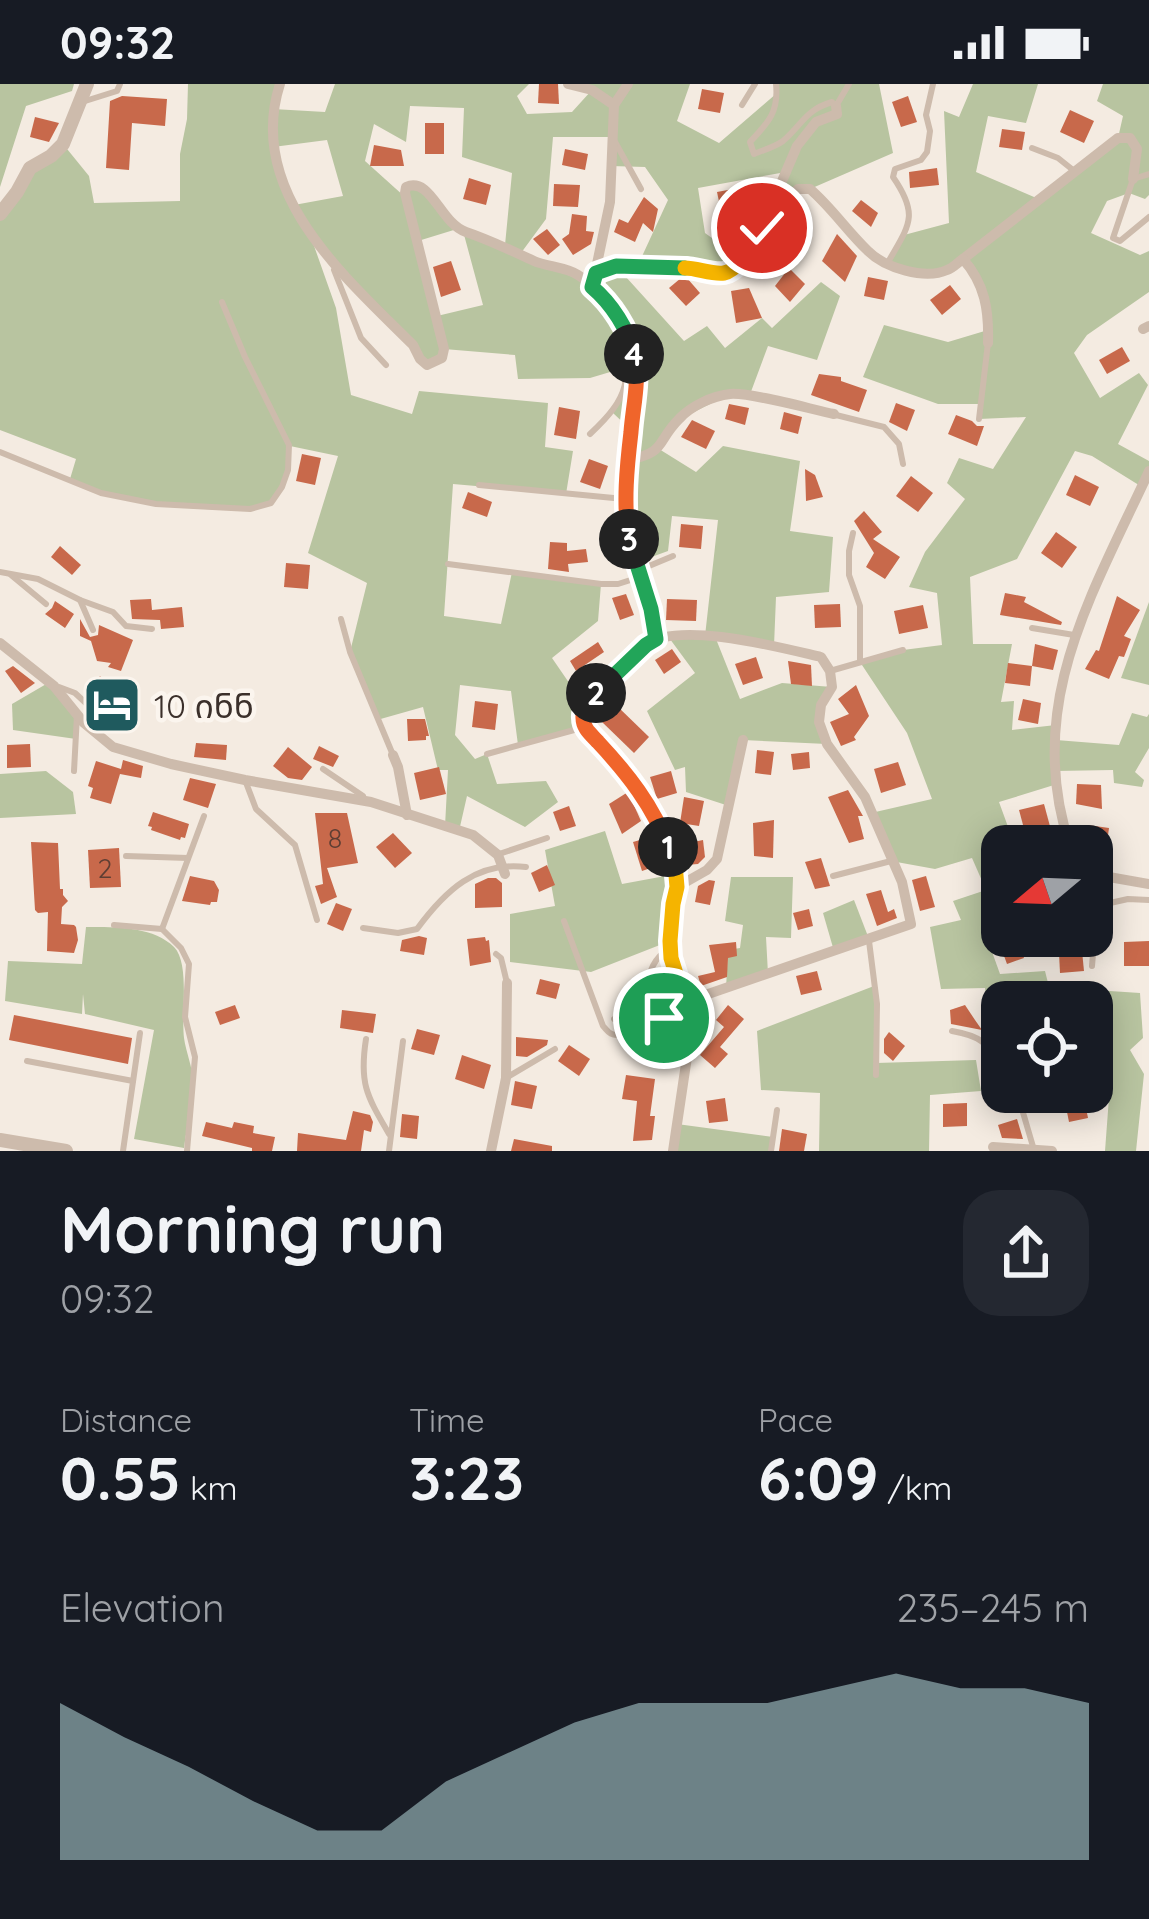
<!DOCTYPE html>
<html lang="en">
<head>
<meta charset="utf-8">
<style>
  body { margin:0; font-family:Quicksand,"Noto Sans Georgian",sans-serif; background:#242831; color:#f1f3f6; height:100vh; display:flex; flex-direction:column; font-size:45px; white-space:nowrap }
  * { box-sizing:border-box; margin:0 }
  p { font-size:39px; color:#9ea1a6 }
  .icon { flex:none; width:66px; height:66px; fill:none; stroke:currentColor; stroke-width:2; stroke-linecap:round; stroke-linejoin:round }
  .map { position:relative; height:1067px; overflow:hidden }
  .details { display:flex; flex-direction:column; background:#171b24; flex:1 }
  .details>* { flex:none }
  .needle { width:78px; rotate:251deg }
  .controls { position:absolute; left:981px; top:741px; display:grid; gap:24px }
  .controls a { display:grid; place-items:center; width:132px; height:132px; border-radius:24px; background:#171b24; box-shadow:0 6px 30px #0003; font-size:60px }
  .pin { position:absolute; display:grid; place-items:center; width:102px; height:102px; color:#fff; margin:-51px; border:6px solid #fff; border-radius:50%; box-shadow:0 3px 12px #0007 }
  .km { position:absolute; width:60px; height:60px; margin:-30px; border-radius:50%; background:#222; color:#fff; font-size:33px; line-height:60px; text-align:center }
  .round { display:grid; place-items:center; flex:none; width:126px; height:126px; border-radius:36px; background:#242831 }
  .head { display:flex; align-items:center; justify-content:space-between; height:204px; padding:0 60px }
  h1 { font-size:66px; font-weight:800; line-height:90px }
  .metrics { display:grid; grid-template-columns:repeat(3,1fr); gap:18px; height:204px; padding:12px 60px }
  .metrics div { display:grid; align-content:center }
  .metrics b { font-size:60px; font-weight:800 }
  .metrics small { font-size:33px; font-weight:400 }
  .metrics p { font-size:33px }
  .chart { height:336px; padding:24px 60px }
  .chart p { display:flex; justify-content:space-between }
  .chart svg { width:100%; height:216px; margin-top:12px; fill:#92aeb2; opacity:.7 }
  .status { display:flex; justify-content:space-between; align-items:center; height:84px; padding:0 60px; background:#171b24; direction:ltr }
  .status svg { height:33px; fill:currentColor }
  .map>svg:first-child { display:block }
</style>
</head>
<body>
<div class="status"><b>09:32</b><svg viewBox="0 0 49 12"><path d="M0 12V9h3v3zM5 12V6h3v6zM10 12V3h3v9zM15 12V0h3v12zM26 1h20v11H26zM47 4h2v5h-2z"/></svg></div>
<div class="map">
<svg width="1149" height="1067" viewBox="0 0 1149 1067">
  <rect width="100%" height="100%" fill="#f4ebe1"/>
  <g fill="#b8c4a0" fill-rule="evenodd">
    <path d="M0 0H74L72 7 26 22 0 103Z"/>
    <path d="M188 0H280L273 25 325 28 335 0H529L517 12 527 30 572 28 591 7 568 0H690L677 37 719 59 777 9 776 0H879L893 69 810 105H798L762 144 786 88 698 104 705 149 741 175 720 191 638 181 668 116 645 83 611 82V53H553L546 135 521 169 592 202 595 189 616 182 684 257 707 242 725 264 762 234 772 244 821 198 840 212 817 276 768 262 749 313 732 309 678 336 659 365 696 388 723 362 800 377 790 447 833 453 829 508 776 513 774 562 716 555 740 615 782 599 832 603 821 621 827 660 743 656 729 722 686 708 685 683 675 686 647 627 695 589 667 551 705 552 718 436 672 432 668 467 635 479 625 434 631 346 613 329 625 304 627 283 590 294 518 295 515 271 444 265 427 281 313 159 336 224 351 311 412 330 419 307 548 319 545 363 573 367 566 410 453 400 444 532 501 540 512 488 601 500 598 537 552 574 585 622V643L518 661 511 607 460 601 455 651 475 675 487 670 497 700 546 697 558 718 525 743 467 712 459 747 445 742 448 686H438L423 623 377 636 350 568 367 499 308 469 338 372 290 362 288 386 271 419C219 435 119 418 70 395L76 375 0 346V130L30 84 63 60 89 92 94 119 180 117V70L187 35ZM410 22 464 24 462 73 512 89 505 161 463 147 483 221 437 232 418 157 457 145 413 99 405 113 365 77 374 40 406 58ZM327 56 343 112 294 121 273 63Z"/>
    <path d="M973 0H1038L1026 39 988 32 976 88 1041 116 1118 54 1123 32 1097 17 1103 0H1149V111L1145 115 1129 109 1107 117 1091 149 1140 171 1149 167V208L1087 251 1074 269 1100 314 1139 289 1148 301 1118 360 1149 377V387L1142 403 1092 372 1075 367 1017 475 970 493 973 560H1012L1001 618 1014 617 1012 646 1056 641V656L1119 661 1132 629 1147 633 1149 630V664L1135 688 1144 696 1142 703 1114 699 1113 686 1055 687 1054 701 999 718 1015 762H1002V846L986 851 1000 890 1045 887 1049 903 1140 909 1143 954 1130 966 1144 990 1136 1067H1105L1110 1000 1092 1002V918H986L985 904 941 905 930 843 961 836 953 817 986 806 972 774 935 785 891 777 871 729 932 715 907 649 860 578 903 566 942 561 937 509 909 503 925 468 965 415 947 399 959 374 993 385 1026 333 979 335 980 320H938L863 293 884 241 948 258 988 246 986 218 963 176 927 190 887 180 904 151 949 139 944 27 959 33Z"/>
    <path d="M1149 518V601L1121 594Z"/>
    <path d="M48 599 77 631 76 655 13 646 12 620Z"/>
    <path d="M46 687 73 708 76 730 0 734V690Z"/>
    <path d="M605 747 622 800 676 790 670 857 591 888 510 878V830L555 822 545 766Z"/>
    <path d="M731 793H793L791 854 766 853 768 890 726 905 728 866 740 864 743 841 725 837Z"/>
    <path d="M854 816 869 855 834 867 823 829Z"/>
    <path d="M86 843C114 843 153 842 174 863 190 879 181 930 184 954 186 969 193 983 193 999 192 1020 187 1042 184 1064L134 1055 154 946 85 930 83 910 82 930 5 917 8 877 82 880Z"/>
    <path d="M874 902 876 979 976 976 981 1007 930 1011 929 1067H819L820 1009 761 1006 757 947Z"/>
    <path d="M677 1040 773 1053 771 1067H673Z"/>
  </g>
  <g fill="#c8694b">
    <path d="M539 0H558L559 20 538 19Z"/>
    <path d="M702 5 724 9 720 29 698 25Z"/>
    <path d="M122 12 167 15 165 42 132 39 129 86 106 84 110 17Z"/>
    <path d="M908 12 917 38 901 43 892 18Z"/>
    <path d="M1070 26 1094 37 1084 59 1060 48Z"/>
    <path d="M35 33 59 39 49 58 30 53Z"/>
    <rect x="425" y="39" width="19" height="31"/>
    <path d="M1002 45 1025 48 1022 66 999 63Z"/>
    <path d="M374 61 401 66 404 82H370Z"/>
    <path d="M565 65 588 70 585 86 562 81Z"/>
    <path d="M937 84 939 101 910 104 909 88Z"/>
    <path d="M469 94 491 101 486 121 463 115Z"/>
    <path d="M554 100 580 101 578 123 553 122Z"/>
    <path d="M749 102 753 121 721 127 717 108Z"/>
    <path d="M644 113 658 125 653 148 643 139 635 158 614 148 619 135 628 139Z"/>
    <path d="M861 116 878 129 871 143 852 127Z"/>
    <path d="M572 130 587 132 586 147 594 148 591 160 573 171 562 155 569 150Z"/>
    <path d="M547 145 560 161 548 171 533 155Z"/>
    <path d="M837 150 857 172 845 198 822 177Z"/>
    <path d="M451 177 461 206 441 213 433 183Z"/>
    <path d="M789 184 805 200 790 218 775 202Z"/>
    <path d="M868 193 888 197 884 216 864 212Z"/>
    <path d="M681 194H687L700 209 686 222 669 204Z"/>
    <path d="M950 201 961 215 942 231 930 216Z"/>
    <path d="M749 204 762 234 736 239 731 207Z"/>
    <path d="M1122 263 1130 277 1107 290 1099 276Z"/>
    <path d="M819 290 841 293V297L867 306 859 328 811 311Z"/>
    <path d="M896 319 915 326 907 347 889 338Z"/>
    <path d="M729 320 749 324 745 341 725 335Z"/>
    <path d="M559 323 580 327 576 355 554 351Z"/>
    <path d="M784 328 802 333 798 350 780 345Z"/>
    <path d="M956 331 972 337 977 342H984L977 362 948 350Z"/>
    <path d="M692 336 715 347 706 365 681 353Z"/>
    <path d="M302 370 321 374 315 401 296 397Z"/>
    <path d="M589 375 608 382 600 405 580 398Z"/>
    <path d="M805 385 815 391 823 413 806 417Z"/>
    <path d="M1075 391 1099 403 1090 422 1066 411Z"/>
    <path d="M911 392 933 409 918 428 896 412Z"/>
    <path d="M468 408 492 418 487 433 462 424Z"/>
    <path d="M864 427 882 448 873 455 900 473 885 495 866 483 874 469 854 437Z"/>
    <path d="M681 440 703 442 701 465 679 463Z"/>
    <path d="M1056 448 1077 463 1062 484 1041 469Z"/>
    <path d="M550 458 567 459V467L586 465 588 478 568 480 569 488 548 485Z"/>
    <path d="M60 462 81 481 72 491 51 473Z"/>
    <path d="M286 479 310 481 308 505 284 503Z"/>
    <path d="M1005 509 1026 513 1024 518 1062 538 1061 541 1000 531Z"/>
    <path d="M626 510 634 531 620 536 612 514Z"/>
    <path d="M1117 512 1140 526 1124 552 1131 555 1124 573 1119 572 1109 595 1085 585 1096 566 1099 567Z"/>
    <path d="M151 515 152 526 182 523 184 543 161 545 160 536 132 535 130 516Z"/>
    <path d="M667 515 697 516 696 537 666 536Z"/>
    <path d="M55 517 74 530 65 544 45 530 52 524Z"/>
    <path d="M840 520 841 543 815 544 814 521Z"/>
    <path d="M923 521 928 544 899 550 894 527Z"/>
    <path d="M80 535 90 553 98 551 99 541 133 556 121 587 108 583 111 579 97 577 91 557 80 552Z"/>
    <path d="M598 558 604 568 576 587 570 577Z"/>
    <path d="M1035 560 1058 566 1053 586 1032 582Z"/>
    <path d="M672 565 681 578 664 590 655 576Z"/>
    <path d="M756 573 763 594 743 601 735 580Z"/>
    <path d="M788 577 811 581 812 602 791 600Z"/>
    <path d="M1008 579 1032 582 1030 602 1005 599Z"/>
    <path d="M13 582 35 599 21 609 5 587Z"/>
    <path d="M100 592 129 617 112 640 110 631 98 620 102 615 89 605Z"/>
    <path d="M856 601 869 632 854 653 856 656 841 662 830 638 849 630 838 615Z"/>
    <path d="M1023 615 1041 619 1038 640 1018 636Z"/>
    <path d="M475 617 498 620 495 646 472 643Z"/>
    <path d="M615 620 649 653 634 669 600 636Z"/>
    <path d="M407 635H425L429 652H426V656L408 657Z"/>
    <path d="M196 659 227 661 226 676 194 673Z"/>
    <path d="M30 660 31 683 7 684V661Z"/>
    <path d="M319 662 339 672 333 683 313 675Z"/>
    <path d="M288 663 312 683 302 696 288 694 273 682Z"/>
    <path d="M757 666 774 668 771 691 755 689Z"/>
    <path d="M809 668 810 684 793 686 791 670Z"/>
    <path d="M123 676 143 682 141 694 120 690 111 720 90 714 93 704 88 702 96 677 121 685Z"/>
    <path d="M898 678 906 701 881 709 874 685Z"/>
    <path d="M439 683 446 710 420 716 414 689Z"/>
    <path d="M671 687 677 709 657 715 650 693Z"/>
    <path d="M190 694 216 700 208 724 183 716Z"/>
    <path d="M1077 700 1101 701 1102 725 1076 720Z"/>
    <path d="M848 706 863 732H858L864 755 849 759 828 713Z"/>
    <path d="M628 708 641 737 622 750 609 720Z"/>
    <path d="M684 713 704 717 699 742 680 739Z"/>
    <path d="M1044 720 1051 746 1026 752 1019 726Z"/>
    <path d="M569 722 576 742 560 747 553 728Z"/>
    <path d="M153 728 189 740 185 754 181 753 180 756 151 746 152 743 148 742Z"/>
    <path d="M315 729H347L358 779 327 784 337 813 321 820 315 802 323 800Z"/>
    <path d="M774 736 773 774 754 772 753 739Z"/>
    <path d="M1088 741 1109 744 1106 766 1085 762Z"/>
    <path d="M393 749 412 769 395 784 376 763Z"/>
    <path d="M654 752 662 780 642 787 633 758Z"/>
    <path d="M703 756 705 773 698 780 686 781 679 761Z"/>
    <path d="M31 758 58 759 60 805H63V811L68 817 62 823 61 840 74 841 76 843 78 856 74 869 47 867 48 828 38 829 35 826Z"/>
    <path d="M119 764 121 803 90 804 88 766Z"/>
    <path d="M821 774 830 802 815 805 805 778Z"/>
    <path d="M547 781 555 801 539 808 531 789Z"/>
    <path d="M190 792 214 797 219 806 217 818H211L210 821 182 817Z"/>
    <path d="M926 792 935 823 920 827 912 796Z"/>
    <path d="M488 794H496L502 799V823L475 824V800Z"/>
    <path d="M709 796 715 797 710 821 695 818 698 802Z"/>
    <path d="M881 806 888 828 894 825 897 834 877 842 866 810Z"/>
    <path d="M336 819 352 825 343 847 327 840Z"/>
    <path d="M809 825 813 842 798 846 793 829Z"/>
    <path d="M419 852 427 854 424 871 400 867 402 856Z"/>
    <path d="M1031 852H1045L1047 865 1022 868 1024 874 1007 880 999 858Z"/>
    <path d="M485 853 486 857 489 856 491 878 470 882 467 855Z"/>
    <path d="M1149 857V882H1124V858Z"/>
    <path d="M736 858 737 872 728 874 727 893 701 902 698 892 715 888 709 861Z"/>
    <path d="M1082 867 1084 887 1060 889 1059 869Z"/>
    <path d="M817 887 822 906 801 911 796 892Z"/>
    <path d="M540 895 560 900 556 915 536 910Z"/>
    <path d="M235 921 240 934 220 941 215 928Z"/>
    <path d="M728 921 744 935 720 963 728 970 715 984 700 971 724 943 716 936Z"/>
    <path d="M965 921 975 936 982 946 951 940 950 926Z"/>
    <path d="M342 926 376 930 373 949 340 944Z"/>
    <path d="M14 931 132 954 128 980 9 956Z"/>
    <path d="M417 945 440 951 434 971 411 965Z"/>
    <path d="M889 948 905 962 893 977 884 969V955Z"/>
    <path d="M516 953 548 956 547 961 527 973 516 972Z"/>
    <path d="M569 961 590 975 579 992 558 977Z"/>
    <path d="M462 971 491 981 484 1005 455 995Z"/>
    <path d="M626 991 655 995 650 1032H655L652 1056 633 1057 637 1017 622 1015Z"/>
    <path d="M515 997 537 1002 532 1025 511 1021Z"/>
    <path d="M725 1014 728 1037 709 1039 706 1017Z"/>
    <path d="M1084 1014 1088 1034 1069 1038 1065 1018Z"/>
    <path d="M967 1019V1042L943 1043V1020Z"/>
    <path d="M353 1027 370 1031 373 1038 371 1048 364 1046 361 1067H297L298 1049 346 1056Z"/>
    <path d="M402 1030 419 1032 417 1055 400 1053Z"/>
    <path d="M1017 1035 1023 1055 1002 1054 998 1041Z"/>
    <path d="M206 1038 232 1044 234 1038 254 1042 253 1049 275 1053 272 1067H252V1064L202 1052Z"/>
    <path d="M782 1045 807 1050 804 1067H779Z"/>
    <path d="M514 1055 552 1062V1067H511Z"/>
  </g>
  <g fill="none" stroke-linecap="round" stroke-linejoin="round">
    <g stroke="#cdbbac" stroke-width="6">
      <path d="M776 0C779 28 768 39 750 58L754 70C763 66 775 63 783 57 802 41 805 26 832 18L836 22 849 0"/>
      <path d="M82 18 117 7 120 0"/>
      <path d="M742 21 755 0"/>
      <path d="M614 56 641 105"/>
      <path d="M1032 64 1058 74 1073 86"/>
      <path d="M1149 90 1133 95 1113 154 1120 157 1149 133"/>
      <path d="M887 180C909 141 920 132 893 93L895 85 921 76 927 68 930 47 926 31 933 0"/>
      <path d="M334 186 361 254 386 281"/>
      <path d="M836 331 884 343 899 360 903 380"/>
      <path d="M979 335 988 259"/>
      <path d="M590 350C630 313 633 294 618 242"/>
      <path d="M0 368 101 409 156 420 250 425 271 419 282 403 288 386 289 361 245 273 222 218"/>
      <path d="M479 401 624 415"/>
      <path d="M853 449 849 467V491L860 522V578"/>
      <path d="M448 480 601 500H618L640 493"/>
      <path d="M637 487 673 472"/>
      <path d="M0 488 38 495 80 516 113 528 126 542 152 545"/>
      <path d="M11 491 46 520"/>
      <path d="M80 516 93 546"/>
      <path d="M341 535 350 568 393 671"/>
      <path d="M1032 544 1074 551"/>
      <path d="M830 587 903 566"/>
      <path d="M59 603 75 609 104 636"/>
      <path d="M487 670 585 643"/>
      <path d="M323 685 363 712"/>
      <path d="M74 687 77 631"/>
      <path d="M245 696 256 725 295 761 317 836"/>
      <path d="M499 770 547 754"/>
      <path d="M126 772 188 774"/>
      <path d="M833 792 891 777"/>
      <path d="M1092 823 1128 815 1149 816"/>
      <path d="M564 837 603 942C608 947 610 952 619 951 638 950 668 931 682 920"/>
      <path d="M114 841 162 845 181 864 189 880 185 933 195 973 187 1067"/>
      <path d="M363 844 398 849 417 845C445 807 476 777 526 783"/>
      <path d="M162 845 204 732"/>
      <path d="M869 857 877 920 876 991"/>
      <path d="M496 870 501 874 507 899"/>
      <path d="M1092 882 1097 822"/>
      <path d="M614 935C620 933 628 932 634 928 654 914 639 882 670 864"/>
      <path d="M952 947C981 952 986 958 1002 983"/>
      <path d="M366 955C359 1000 367 1012 389 1050"/>
      <path d="M27 977 133 997"/>
      <path d="M506 994 555 965"/>
      <path d="M1017 1008 1034 1066"/>
      <path d="M123 1067 140 949"/>
      <path d="M389 1067 403 957"/>
      <path d="M771 1067 777 1026"/>
    </g>
    <g stroke="#cdbbac" stroke-width="10">
      <path d="M280 0C245 108 345 193 413 261L420 275 427 281 442 274 444 265 405 109 406 103C431 92 440 139 466 148 490 156 512 167 534 177 548 183 566 183 578 191 619 216 638 264 636 310 636 322 632 334 631 346 627 373 625 402 625 430 625 472 649 513 656 555"/>
      <path d="M568 0 592 6 614 21"/>
      <path d="M762 144 798 105H810C832 124 847 147 868 167 885 184 925 196 947 186 953 184 957 179 963 175L1118 54H1130L1137 65 1133 95"/>
      <path d="M963 175C985 200 989 226 988 259"/>
      <path d="M595 189 616 182 638 181 700 185 720 191 733 186 762 144 797 62 816 38 837 30 836 22"/>
      <path d="M594 194 610 118 614 21 628 0"/>
      <path d="M1143 245 1149 242"/>
      <path d="M629 376C667 368 656 358 679 335 691 322 712 312 730 310 750 308 810 325 834 330"/>
      <path d="M0 559 54 602 84 639 113 663 171 680 245 696 371 718 473 751 498 771 505 790"/>
      <path d="M393 671 398 683 407 731"/>
      <path d="M1070 762C1023 622 1092 511 1149 387"/>
      <path d="M1092 790 1149 800"/>
      <path d="M677 803 707 786 717 775 743 656"/>
      <path d="M993 1063 1052 1067"/>
      <path d="M491 1067 506 994 507 899"/>
      <path d="M673 1067 687 973 685 918 671 874 670 857 673 820 677 803 675 780 661 743 637 704 587 647 582 635 591 613C610 596 626 576 646 561 678 536 782 564 821 573L830 587 832 603 821 621 819 638 827 660 865 713 902 798 911 840 685 918"/>
    </g>
    <g stroke="#cdbbac" stroke-width="14">
      <path d="M0 130 17 108 30 84 51 72 63 60 87 0"/>
      <path d="M0 1056 66 1067"/>
    </g>
  </g>
  <g fill="none" stroke-linecap="round" stroke-linejoin="round">
    <g stroke="#fff" stroke-width="24">
      <path id="split-1" d="M664 934 685 918 671 874 670 857 673 820 677 803 675 780 668 763"/>
    </g>
    <g stroke="#fff" stroke-width="24">
      <path id="split-2" d="M596 609C590 616 582 624 583 634 583 645 592 651 598 658 627 689 654 723 668 763"/>
    </g>
    <g stroke="#fff" stroke-width="24">
      <path id="split-3" d="M596 609 646 561 656 555 651 525 629 455"/>
    </g>
    <g stroke="#fff" stroke-width="24">
      <path id="split-4" d="M629 455C623 420 627 382 631 348 633 321 640 297 634 270"/>
    </g>
    <g stroke="#fff" stroke-width="24">
      <path id="split-5" d="M634 270C628 245 612 220 592 203L596 189 616 182 685 184"/>
    </g>
    <g stroke="#fff" stroke-width="24">
      <path id="split-6" d="M685 184C697 184 713 191 724 189 740 186 753 157 762 144"/>
    </g>
    <use href="#split-1" stroke="#f5b400" stroke-width="15"/>
    <use href="#split-2" stroke="#f0652b" stroke-width="15"/>
    <use href="#split-3" stroke="#22a559" stroke-width="15"/>
    <use href="#split-4" stroke="#f0652b" stroke-width="15"/>
    <use href="#split-5" stroke="#22a559" stroke-width="15"/>
    <use href="#split-6" stroke="#f5b400" stroke-width="15"/>
  </g>
  <defs>
    <g id="hotel-square" transform="scale(3)"><rect x="-9" y="-9" width="18" height="18" rx="4" fill="#1f5a5e" stroke="#fbf5ee"/><path d="M-6-4.5h1.5V1H6V5H4.5V3h-9V5H-6ZM-4 0a1.8 1.8 0 1 1 3.6 0ZM.5 0V-2.5h3Q6-2.5 6 0Z" fill="#fff"/></g>
  </defs>
  <g fill-rule="evenodd">
    <use href="#hotel-square" x="112" y="621"/>
  </g>
  <g text-anchor="middle" dominant-baseline="central" stroke-width="9" stroke-linejoin="round" paint-order="stroke">
    <g font-size="27" fill="#5e3e33">
      <text x="335" y="754">8</text>
      <text x="105" y="784">2</text>
    </g>
    <g font-size="33" fill="#3b302b" stroke="#fbf5ee" text-anchor="start">
      <text x="154" y="621">10 ინნ</text>
    </g>
  </g>
</svg>
<div class="controls">
<a><svg class="needle" viewBox="-14 -14 28 28"><path d="M0-13l5 13h-10z" fill="#e53935"/><path d="M0 13l5-13h-10z" fill="#9ea1a6"/></svg></a>
<a><svg class="icon" aria-label="locate" viewBox="0 0 24 24"><circle cx="12" cy="12" r="6"/><path d="M12 2v4M12 18v4M2 12h4M18 12h4"/></svg></a>
</div>
<div class="pin" style="left:664px;top:934px;background:#1e9e55"><svg class="icon" aria-label="arrive" viewBox="0 0 24 24"><path d="M6 21V4h12l-3 4 3 4H6"/></svg></div>
<div class="pin" style="left:762px;top:144px;background:#d93025"><svg class="icon" aria-label="check" viewBox="0 0 24 24"><path d="M5 12l5 5 9-10"/></svg></div>
<b class="km" style="left:668px;top:763px">1</b>
<b class="km" style="left:596px;top:609px">2</b>
<b class="km" style="left:629px;top:455px">3</b>
<b class="km" style="left:634px;top:270px">4</b>
</div>
<section class="details">
<div class="head"><div><h1>Morning run</h1><p>09:32</p></div><a class="round"><svg class="icon" aria-label="share" viewBox="0 0 24 24"><path d="M12 15V3M7 8l5-5 5 5M5 13v7h14v-7"/></svg></a></div>
<div class="metrics">
<div><p>Distance</p><b>0.55<small> km</small></b></div>
<div><p>Time</p><b>3:23</b></div>
<div><p>Pace</p><b>6:09<small> /km</small></b></div>
</div>
<div class="chart"><p><span>Elevation</span>235–245 m</p>
<svg viewBox="0 0 160 44" preserveAspectRatio="none"><path d="M0 44V12L10 19L20 25L30 32L40 38L50 38L60 28L70 22L80 16L90 12L100 12L110 12L120 9L130 6L140 9L150 9L160 12V44z"/></svg>
</div>
</section>
</body>
</html>
